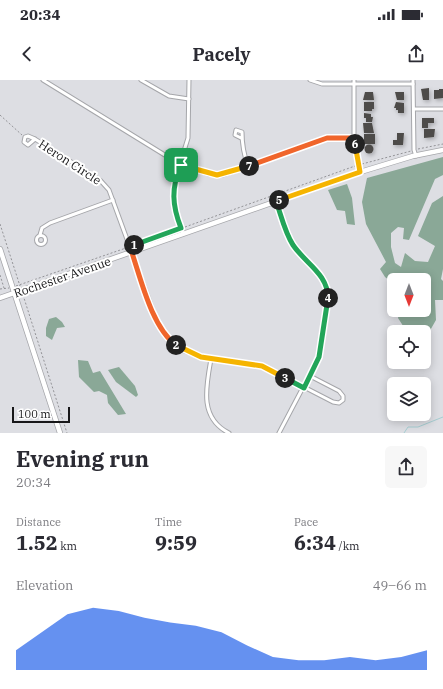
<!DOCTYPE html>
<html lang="en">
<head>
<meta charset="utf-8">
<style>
  body { margin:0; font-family:"IBM Plex Serif",serif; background:#f7f7f7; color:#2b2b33; height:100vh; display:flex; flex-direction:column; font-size:15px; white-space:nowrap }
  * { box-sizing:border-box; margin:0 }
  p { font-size:13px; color:#7c7c81 }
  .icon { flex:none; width:22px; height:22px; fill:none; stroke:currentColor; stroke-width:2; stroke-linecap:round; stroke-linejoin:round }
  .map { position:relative; height:353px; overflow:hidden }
  .panel { display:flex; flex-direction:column; background:#fff; flex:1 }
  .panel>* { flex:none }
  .needle { width:26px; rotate:180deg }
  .fabs { position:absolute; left:387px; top:193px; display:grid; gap:8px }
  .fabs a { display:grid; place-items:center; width:44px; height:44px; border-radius:6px; background:#fff; box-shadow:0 2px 10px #0003; font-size:20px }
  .scale { position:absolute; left:12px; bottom:10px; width:58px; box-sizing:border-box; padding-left:4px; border:2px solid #171719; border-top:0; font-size:11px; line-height:14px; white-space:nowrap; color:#171719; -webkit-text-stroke:3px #fff; paint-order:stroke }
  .pin { position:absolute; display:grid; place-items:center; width:34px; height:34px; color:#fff; margin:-17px; border-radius:8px; box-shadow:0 2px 6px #0006 }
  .km { position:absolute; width:20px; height:20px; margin:-10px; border-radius:50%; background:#222; color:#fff; font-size:11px; line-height:20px; text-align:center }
  .round { display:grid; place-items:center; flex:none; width:42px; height:42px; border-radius:6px; background:#f7f7f7 }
  .summary { display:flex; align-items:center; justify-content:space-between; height:68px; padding:0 16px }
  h1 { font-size:22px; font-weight:800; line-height:30px }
  .stats { display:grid; grid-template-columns:repeat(3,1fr); gap:6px; height:68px; padding:4px 16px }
  .stats div { display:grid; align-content:center }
  .stats b { font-size:20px; font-weight:800 }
  .stats small { font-size:11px; font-weight:400 }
  .stats p { font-size:11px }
  .chart { height:112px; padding:8px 16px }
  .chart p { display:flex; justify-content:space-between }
  .chart svg { width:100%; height:72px; margin-top:4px; fill:#2563eb; opacity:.7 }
  .status { display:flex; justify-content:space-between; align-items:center; height:28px; padding:0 20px; background:#fff; direction:ltr }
  .status svg { height:11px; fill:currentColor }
  header { display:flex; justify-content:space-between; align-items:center; height:52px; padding:0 16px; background:#fff; font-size:18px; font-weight:800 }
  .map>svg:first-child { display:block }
</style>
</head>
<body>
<div class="status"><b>20:34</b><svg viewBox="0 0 49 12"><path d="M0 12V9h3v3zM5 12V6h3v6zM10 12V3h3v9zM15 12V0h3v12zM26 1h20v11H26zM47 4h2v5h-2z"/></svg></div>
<header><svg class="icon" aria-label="back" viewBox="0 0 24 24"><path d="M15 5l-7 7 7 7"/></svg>Pacely<svg class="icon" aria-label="share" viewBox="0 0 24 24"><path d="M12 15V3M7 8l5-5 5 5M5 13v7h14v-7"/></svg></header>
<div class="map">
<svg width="443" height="353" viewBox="0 0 443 353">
  <defs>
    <filter id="shadow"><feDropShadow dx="1.5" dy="2" stdDeviation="2" flood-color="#0004"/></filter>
  </defs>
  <rect width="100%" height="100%" fill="#dddee3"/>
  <g fill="#8aa897">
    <path d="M443 77V95L435 99 409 160 403 159 404 148 398 147 391 153V167L395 183 401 187 405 173 415 181 428 182 435 166 418 156 432 123 443 116V189L441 199 443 201V220H435L436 240 424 261V252H407L398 238 400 230H424V200H394V204L385 197 380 189 386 182 366 144 362 122 367 98Z"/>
    <path d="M347 104 352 118 355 145 347 144 345 131 337 130 328 110Z"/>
    <path d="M56 237 62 242 65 247 57 248 52 260 46 256V248L49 239Z"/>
    <path d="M78 280 88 281 93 293 100 291 126 334 118 335 108 323 107 315 99 311 94 312 79 297Z"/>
    <path d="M119 287 135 306 138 315 136 317 116 302 108 290Z"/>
  </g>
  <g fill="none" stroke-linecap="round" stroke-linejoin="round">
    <path stroke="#a6cdd1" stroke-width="1" d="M404 353 408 347H418L443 337"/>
  </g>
  <g fill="#4e4b48" filter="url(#shadow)">
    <path d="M429 8V20H423L421 9Z"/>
    <path d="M439 9H443V18L434 19V10H439Z"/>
    <path d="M365 12H373L374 20H363Z"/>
    <path d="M395 12H404V20H397Z"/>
    <path d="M364 22H374V29H372V31H364Z"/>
    <path d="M396 22 404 23V33H398V30H396V28H394Z"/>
    <path d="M364 33 371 34V37H373L372 42H366V38H364Z"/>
    <path d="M422 38H434V43H428V48H422Z"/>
    <path d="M363 43H372L374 53H364Z"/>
    <path d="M424 49H435L434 57 424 58Z"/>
    <path d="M397 53H404L403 65H393V60H397Z"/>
    <rect x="364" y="54" width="11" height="10"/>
    <circle cx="369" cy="69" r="4.5"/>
  </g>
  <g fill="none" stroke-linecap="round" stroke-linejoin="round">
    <g stroke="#a5a6aa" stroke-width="5">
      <g id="minor">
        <path d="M43 0 181 85 208 94 223 95 327 58H354"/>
        <path d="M141 0 169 16 189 19"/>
        <path d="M310 0 322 4H413"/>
        <path d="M354 0V58L360 92"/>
        <path d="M413 0 414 70 416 76"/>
        <path d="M414 29H443"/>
        <path d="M241 58 235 55 236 50 242 52C242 64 244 75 248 86"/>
        <path d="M35 59 28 65 24 62 25 57 28 56 35 59 100 100 109 110 158 244 174 264 182 270 201 277 253 284 269 289 333 322 339 323 343 320V316L339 311 310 296"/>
        <path d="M276 121C281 134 286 154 294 165 306 182 323 192 328 214L319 277 279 353"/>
        <path d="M183 154 174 128 173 114 175 100 188 58 189 0"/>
        <path d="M40 155 42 148 50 143 113 120"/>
        <circle cx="41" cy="160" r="4.5"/>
        <path d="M211 279C206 307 199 338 229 353"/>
      </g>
    </g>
    <g stroke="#a5a6aa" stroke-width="6">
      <g id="secondary">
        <path d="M0 169 60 353"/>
        <path d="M0 218 357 93 413 76 443 70"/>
      </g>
    </g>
    <g stroke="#939397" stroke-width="1" stroke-dasharray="2 2" stroke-linecap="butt">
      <path d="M0 35 22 55"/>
      <path d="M418 69 443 64"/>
      <path d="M362 84 411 71"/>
      <path d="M0 144 20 206"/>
      <path d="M185 147 355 86"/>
      <path d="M133 165 178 149"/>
      <path d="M0 195 4 208"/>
      <path d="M16 206 126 168"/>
      <path d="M0 209 9 208"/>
      <path d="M23 215 67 353"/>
    </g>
    <use href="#minor" stroke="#fff" stroke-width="3"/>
    <use href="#secondary" stroke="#fff" stroke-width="4.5"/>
  </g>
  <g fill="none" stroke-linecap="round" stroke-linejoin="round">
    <g stroke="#fff" stroke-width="8">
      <path id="split-1" d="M134 165 181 148C172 125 171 108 181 85"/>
    </g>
    <g stroke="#fff" stroke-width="8">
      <path id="split-2" d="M134 165 130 167C140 195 151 247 176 265"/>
    </g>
    <g stroke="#fff" stroke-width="8">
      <path id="split-3" d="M176 265 201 277 262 286 285 298"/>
    </g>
    <g stroke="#fff" stroke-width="8">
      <path id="split-4" d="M285 298 304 308 319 277 328 218"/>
    </g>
    <g stroke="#fff" stroke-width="8">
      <path id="split-5" d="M279 120 276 121C281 135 285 153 293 165 305 183 328 194 328 218"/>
    </g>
    <g stroke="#fff" stroke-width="8">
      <path id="split-6" d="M279 120 360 92 355 64"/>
    </g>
    <g stroke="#fff" stroke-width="8">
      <path id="split-7" d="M249 86 327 58H354L355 64"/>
    </g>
    <g stroke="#fff" stroke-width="8">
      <path id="split-8" d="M181 85 217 95 249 86"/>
    </g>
    <use href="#split-1" stroke="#22a559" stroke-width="5"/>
    <use href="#split-2" stroke="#f0652b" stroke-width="5"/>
    <use href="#split-3" stroke="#f5b400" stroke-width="5"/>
    <use href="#split-4" stroke="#22a559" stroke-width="5"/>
    <use href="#split-5" stroke="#22a559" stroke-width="5"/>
    <use href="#split-6" stroke="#f5b400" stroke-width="5"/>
    <use href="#split-7" stroke="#f0652b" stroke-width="5"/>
    <use href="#split-8" stroke="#f5b400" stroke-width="5"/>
  </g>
  <g text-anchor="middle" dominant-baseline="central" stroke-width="4" stroke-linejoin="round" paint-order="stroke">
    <g font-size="12" fill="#171719" stroke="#fff">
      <text transform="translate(70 82) rotate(33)">Heron Circle</text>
      <text transform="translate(62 197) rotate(-19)">Rochester Avenue</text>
    </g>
  </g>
</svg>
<div class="fabs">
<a><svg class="needle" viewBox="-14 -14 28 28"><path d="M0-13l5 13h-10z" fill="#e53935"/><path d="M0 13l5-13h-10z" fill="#7c7c81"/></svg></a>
<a><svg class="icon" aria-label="locate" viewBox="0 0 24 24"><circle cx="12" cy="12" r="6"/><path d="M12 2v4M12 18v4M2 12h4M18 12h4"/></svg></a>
<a><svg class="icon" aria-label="layers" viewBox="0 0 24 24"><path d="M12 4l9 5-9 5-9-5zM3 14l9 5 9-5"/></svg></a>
</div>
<div class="scale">100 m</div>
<div class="pin" style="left:181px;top:85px;background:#1e9e55"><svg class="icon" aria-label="arrive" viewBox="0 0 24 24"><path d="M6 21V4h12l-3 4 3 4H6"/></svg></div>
<b class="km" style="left:134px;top:165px">1</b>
<b class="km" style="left:176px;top:265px">2</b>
<b class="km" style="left:285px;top:298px">3</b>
<b class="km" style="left:328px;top:218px">4</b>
<b class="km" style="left:279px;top:120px">5</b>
<b class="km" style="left:355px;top:64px">6</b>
<b class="km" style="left:249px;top:86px">7</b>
</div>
<section class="panel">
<div class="summary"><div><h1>Evening run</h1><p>20:34</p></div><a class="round"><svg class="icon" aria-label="share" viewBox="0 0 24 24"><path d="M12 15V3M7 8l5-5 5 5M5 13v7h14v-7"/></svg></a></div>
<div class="stats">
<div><p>Distance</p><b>1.52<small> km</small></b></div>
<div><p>Time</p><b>9:59</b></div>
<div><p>Pace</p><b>6:34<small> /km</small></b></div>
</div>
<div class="chart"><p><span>Elevation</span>49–66 m</p>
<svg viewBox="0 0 160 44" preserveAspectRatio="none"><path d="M0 44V32L10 21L20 10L30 6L40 8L50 12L60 15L70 17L80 21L90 29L100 36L110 38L120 38L130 36L140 38L150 36L160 32V44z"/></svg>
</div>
</section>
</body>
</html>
